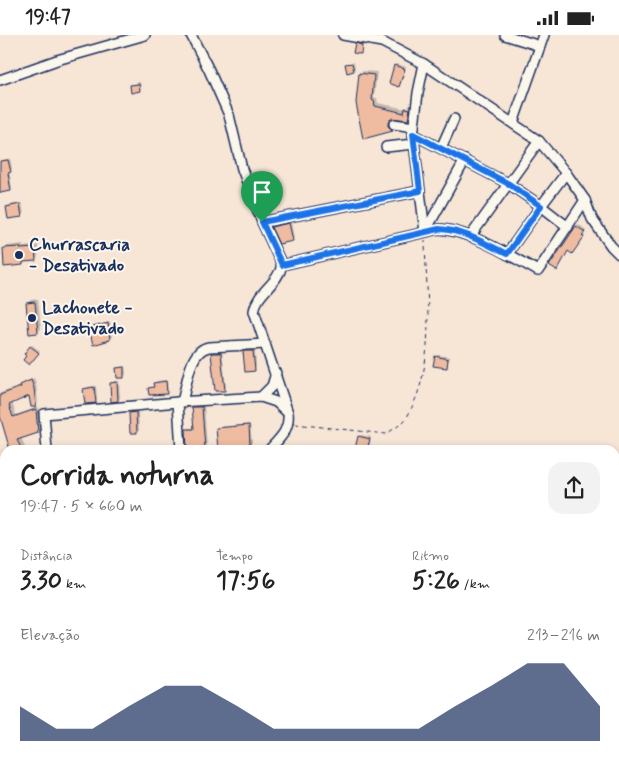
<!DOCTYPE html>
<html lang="pt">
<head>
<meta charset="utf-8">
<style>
  body { margin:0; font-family:Mynerve,sans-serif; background:#f2f2f2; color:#222; height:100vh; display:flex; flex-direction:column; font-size:19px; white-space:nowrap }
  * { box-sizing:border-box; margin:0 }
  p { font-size:16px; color:#767676 }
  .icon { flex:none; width:28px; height:28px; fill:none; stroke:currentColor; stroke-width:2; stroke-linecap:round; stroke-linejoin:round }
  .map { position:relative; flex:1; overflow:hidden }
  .sheet { position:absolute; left:0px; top:410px; width:620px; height:320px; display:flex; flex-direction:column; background:#fff; border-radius:15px 15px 0 0; box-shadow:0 2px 8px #0003 }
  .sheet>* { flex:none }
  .pin { position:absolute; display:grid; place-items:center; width:42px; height:42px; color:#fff; margin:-51px -21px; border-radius:50% 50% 50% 0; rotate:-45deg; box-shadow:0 0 5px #0007 }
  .pin .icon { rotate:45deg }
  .round { display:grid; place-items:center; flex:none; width:52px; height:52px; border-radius:15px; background:#f2f2f2 }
  .headline { display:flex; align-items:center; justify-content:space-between; height:85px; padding:0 20px }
  h1 { font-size:28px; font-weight:700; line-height:38px }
  .metrics { display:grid; grid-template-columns:repeat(3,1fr); gap:8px; height:85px; padding:5px 20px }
  .metrics div { display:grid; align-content:center }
  .metrics b { font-size:25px; font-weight:700 }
  .metrics small { font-size:14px; font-weight:400 }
  .metrics p { font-size:14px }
  .chart { height:140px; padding:10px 20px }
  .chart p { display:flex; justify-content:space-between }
  .chart svg { width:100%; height:90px; margin-top:5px; fill:#1b2f5e; opacity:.7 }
  .status { display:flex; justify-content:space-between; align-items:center; height:35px; padding:0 25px; background:#fff; direction:ltr }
  .status svg { height:14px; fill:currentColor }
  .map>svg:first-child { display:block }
</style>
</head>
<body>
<div class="status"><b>19:47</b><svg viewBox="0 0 49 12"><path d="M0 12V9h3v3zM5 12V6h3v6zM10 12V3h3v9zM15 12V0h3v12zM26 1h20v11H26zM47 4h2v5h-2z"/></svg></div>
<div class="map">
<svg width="619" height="730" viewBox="0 0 619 730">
  <rect width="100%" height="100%" fill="#f7e5d6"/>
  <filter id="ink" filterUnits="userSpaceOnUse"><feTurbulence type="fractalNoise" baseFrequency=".02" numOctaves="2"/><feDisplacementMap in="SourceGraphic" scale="10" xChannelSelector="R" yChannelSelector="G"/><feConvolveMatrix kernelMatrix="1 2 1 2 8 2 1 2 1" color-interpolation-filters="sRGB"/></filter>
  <g filter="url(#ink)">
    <g fill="#0003">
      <path d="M358 7 364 8 360 18 356 9Z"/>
      <path d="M354 27 355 33 353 35 346 30Z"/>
      <path d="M397 29 406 32 399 50 395 31Z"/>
      <path d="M363 36 377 37 374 63H377L378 68 406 74 410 70 412 71 411 80 408 84 392 82 391 87 395 91 392 94 381 97 360 39Z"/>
      <path d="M140 47 141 53 139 55 131 50Z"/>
      <path d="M10 123 12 134 9 136 12 153 10 155 0 157V126Z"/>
      <path d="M22 168 24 179 22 181 9 183 7 172 9 170Z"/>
      <path d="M291 187 294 203 292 205 273 192 274 190Z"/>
      <path d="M578 189 586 195 583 199 585 200 574 216 568 215 551 230Z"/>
      <path d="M23 209V212L38 210V222L35 225 26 226 23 229 4 214 7 211Z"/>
      <path d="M38 264 41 294 37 297 27 268 31 265Z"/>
      <path d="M110 287 112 302 110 304 90 293Z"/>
      <path d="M32 310 40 316 29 328 31 312Z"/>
      <path d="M255 314 256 332 254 334 244 317 246 315Z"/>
      <path d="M222 316 226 352 225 354 212 319 214 317Z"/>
      <path d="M438 320 450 322 446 332 436 322Z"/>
      <path d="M125 331 126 339 124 341 118 334 120 332Z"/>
      <path d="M34 343 36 349 38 367 35 371 30 359 12 367 16 380 39 372 41 393 37 397 21 402 26 415H5V424L2 417 10 412 0 376V358L21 351 25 347Z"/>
      <path d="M167 345 168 356 166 358 149 353 155 351 157 346Z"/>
      <path d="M114 346H119L120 363 118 365 112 348Z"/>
      <path d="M96 351 97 365 95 367 85 354 87 352Z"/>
      <path d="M204 370 207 411 205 413 187 395 189 393H195L193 373 195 371Z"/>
      <path d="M132 376H138L139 395 137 397 130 378Z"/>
      <path d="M250 389 252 407 250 409 218 394 220 392Z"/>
      <path d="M361 400 371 402 369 413 367 415 359 402Z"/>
    </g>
    <g fill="#efbca1" stroke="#1b2f5e">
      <path d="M355 8 362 10 361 19 353 18Z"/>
      <path d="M352 28 354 36 347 38 345 29Z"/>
      <path d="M394 30 405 34 399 52 389 48Z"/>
      <path d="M359 38 374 40 372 65 374 66 375 71 404 78 405 73 410 74 408 85 391 83 388 88V91L393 96 363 104 356 68Z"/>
      <path d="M139 49 140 56 131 58 130 50Z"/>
      <path d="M8 125 11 137 8 138 11 156 0 158V126Z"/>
      <path d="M20 169 22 182 8 184 6 172Z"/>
      <path d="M289 188 293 206 279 209 271 192Z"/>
      <path d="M576 191 585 197 582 201 584 202 572 219 568 216 557 236 549 231Z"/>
      <path d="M20 212V214L35 213 36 226 23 227V230L4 232 3 213Z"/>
      <path d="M35 267 38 298 29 299 26 268Z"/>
      <path d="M108 288 110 305 93 310 89 293Z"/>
      <path d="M30 311 39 318 29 330 23 325 26 321 24 319Z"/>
      <path d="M243 316H253L255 336 245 337Z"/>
      <path d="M211 318H221L225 356H215Z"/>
      <path d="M435 321 448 324 447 333 433 331Z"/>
      <path d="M124 332V343H117L116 333Z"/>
      <path d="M31 345 34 353 36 372H31L29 361 9 370 13 382 36 374 38 398 17 405 22 415H10L0 381V360L21 352 20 350Z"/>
      <path d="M166 346 167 359 149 360 148 353 154 352 153 348Z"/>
      <path d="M117 347 118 366 111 367 110 348Z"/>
      <path d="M94 352 96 368 85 369 83 354Z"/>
      <path d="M192 372H202L205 414 187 415 186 394H194Z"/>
      <path d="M136 377 137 398H130L129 378Z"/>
      <path d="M249 390 250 410 218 414 216 393Z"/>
      <path d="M358 401 370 404 367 415 355 414Z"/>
    </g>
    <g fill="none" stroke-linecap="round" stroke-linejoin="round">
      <g stroke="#1b2f5e" stroke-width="12">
        <g id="minor">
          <path d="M191 0 209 35 229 80 242 134 262 187 282 230"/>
          <path d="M343 0 382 7 424 29 539 106 566 138 585 165 592 184 611 211 619 219"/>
          <path d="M505 0 540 11"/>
          <path d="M424 29 418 58 413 99 425 197"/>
          <path d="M0 45 57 25 145 0"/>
          <path d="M513 88 544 0"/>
          <path d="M394 89 414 92"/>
          <path d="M413 99 509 149 541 171 568 192"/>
          <path d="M386 112 414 109"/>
          <path d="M441 113 454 84"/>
          <path d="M262 187 420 156"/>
          <path d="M425 197 465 125"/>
          <path d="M470 202 539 106"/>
          <path d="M507 219 541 171 566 138"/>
          <path d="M261 362 272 351 276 338"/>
          <path d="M178 367 181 415"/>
          <path d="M182 367C187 350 189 315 209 312L265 309"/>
          <path d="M47 415 44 379 178 367 261 362 276 367 288 378"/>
          <path d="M269 415C280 403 290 395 288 378L254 276C257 257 278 249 282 230L439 194C469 195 512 222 538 236L585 165"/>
          <path d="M0 489 5 488"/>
          <path d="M615 508 619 502"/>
          <path d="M0 650 5 649"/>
          <path d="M313 725 321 730"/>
          <path d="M517 730 519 725"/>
        </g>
      </g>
      <path stroke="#1b2f5e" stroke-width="1" stroke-dasharray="4 4" stroke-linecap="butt" d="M295 389 386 399C392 395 399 391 404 386 408 382 410 376 412 372 436 323 426 258 425 205"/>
      <use href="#minor" stroke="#fbf7ec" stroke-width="9"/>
    </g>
  </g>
  <g fill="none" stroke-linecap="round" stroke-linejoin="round" filter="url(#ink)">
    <g stroke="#fff" stroke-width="10">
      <path id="route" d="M413 99 509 149 541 171 507 219C486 209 463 195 439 194L282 230 262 187 420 156Z"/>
    </g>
    <use href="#route" stroke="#1a73e8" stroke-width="6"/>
  </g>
  <g fill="#1b2f5e" stroke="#fbf7ec" stroke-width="2">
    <circle cx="19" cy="220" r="5"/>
    <circle cx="32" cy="283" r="5"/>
  </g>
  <g text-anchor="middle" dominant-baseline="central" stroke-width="4" stroke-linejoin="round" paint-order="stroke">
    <g font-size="18" font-weight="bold" fill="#1b2f5e" stroke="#fbf7ec" text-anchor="start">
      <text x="29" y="210">Churrascaria<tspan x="29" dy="21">- Desativado</tspan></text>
      <text x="42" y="273">Lachonete -<tspan x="42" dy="21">Desativado</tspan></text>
    </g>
  </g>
</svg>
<div class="pin" style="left:262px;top:187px;background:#1e9e55"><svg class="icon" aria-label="arrive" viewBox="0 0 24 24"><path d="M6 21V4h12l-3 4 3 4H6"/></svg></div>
<section class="sheet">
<div class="headline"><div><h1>Corrida noturna</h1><p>19:47 · 5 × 660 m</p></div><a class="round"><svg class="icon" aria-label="share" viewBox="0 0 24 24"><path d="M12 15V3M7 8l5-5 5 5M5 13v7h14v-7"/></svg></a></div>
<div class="metrics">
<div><p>Distância</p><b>3.30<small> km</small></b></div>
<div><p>Tempo</p><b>17:56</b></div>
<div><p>Ritmo</p><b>5:26<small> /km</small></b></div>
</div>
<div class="chart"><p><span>Elevação</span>213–216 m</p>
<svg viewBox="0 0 160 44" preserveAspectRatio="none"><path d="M0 44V27L10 38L20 38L30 27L40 17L50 17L60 27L70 38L80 38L90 38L100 38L110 38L120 27L130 17L140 6L150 6L160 27V44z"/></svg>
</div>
</section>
</div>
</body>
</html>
